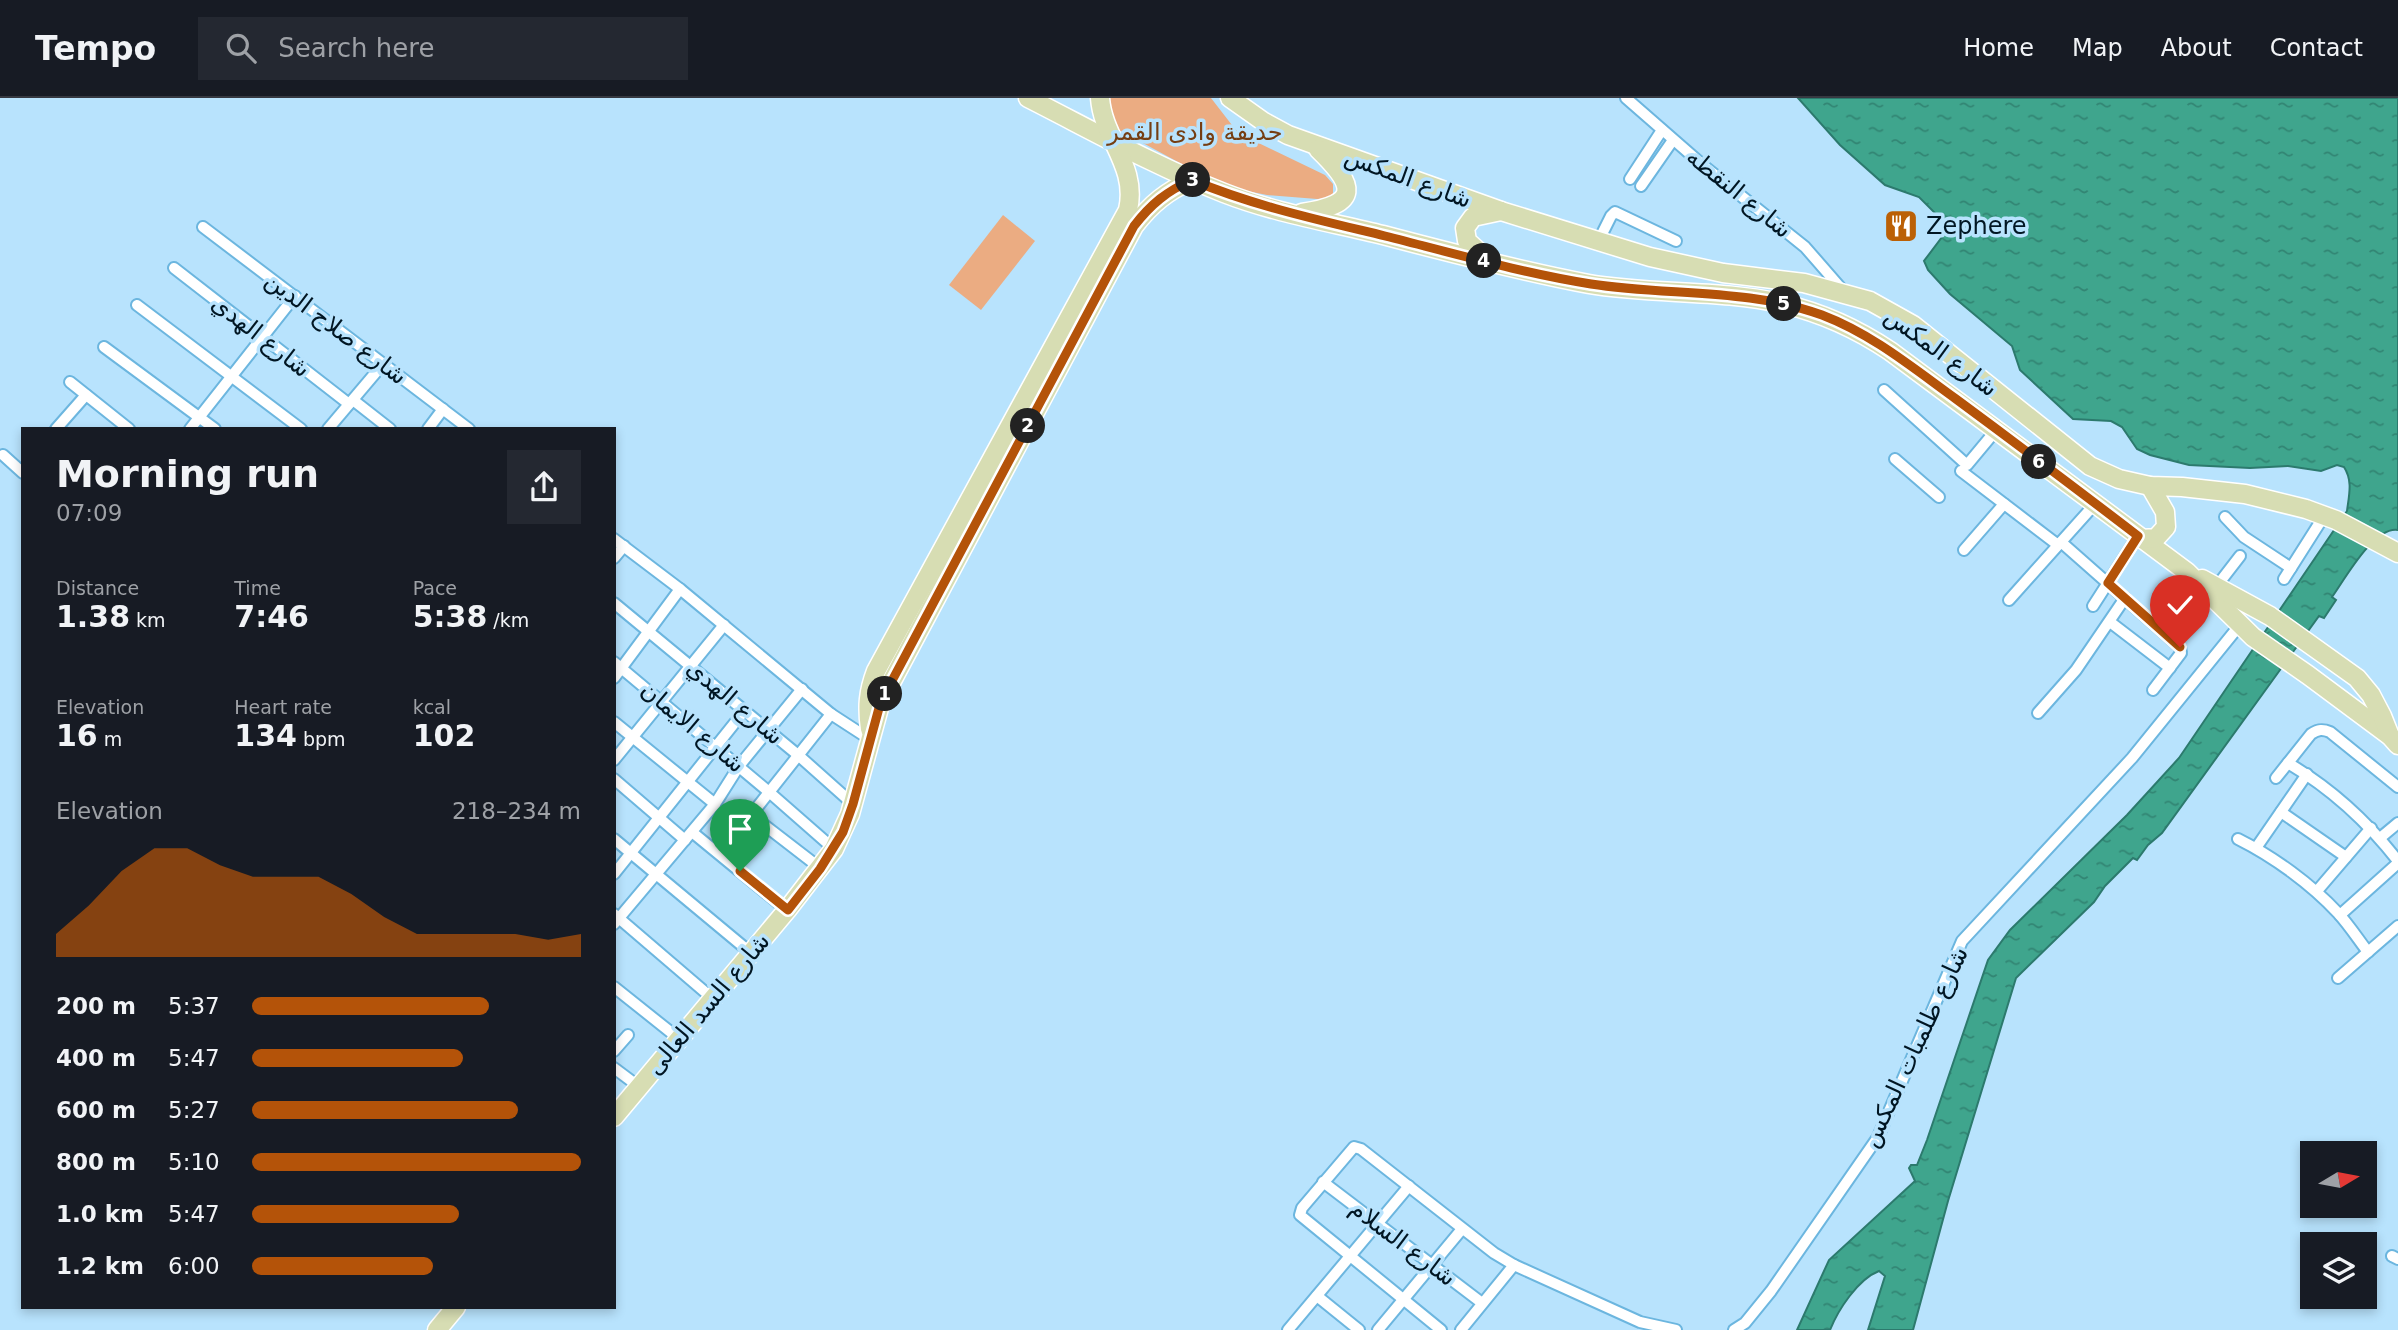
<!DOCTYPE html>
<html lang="en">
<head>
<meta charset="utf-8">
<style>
  body { margin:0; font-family:"DejaVu Sans",Vazirmatn,sans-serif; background:#242831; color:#f1f3f6; height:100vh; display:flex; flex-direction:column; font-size:26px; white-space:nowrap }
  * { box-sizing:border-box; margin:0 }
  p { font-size:23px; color:#9ea1a6 }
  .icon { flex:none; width:38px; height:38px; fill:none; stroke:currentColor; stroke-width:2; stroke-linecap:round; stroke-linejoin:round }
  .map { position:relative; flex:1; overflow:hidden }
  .side { position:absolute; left:21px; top:329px; width:595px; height:882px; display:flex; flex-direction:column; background:#171b24; border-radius:0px; box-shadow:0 4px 10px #0003 }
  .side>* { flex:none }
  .needle { width:46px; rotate:80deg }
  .buttons { position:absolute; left:2300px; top:1043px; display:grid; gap:14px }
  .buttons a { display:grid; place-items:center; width:77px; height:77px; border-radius:0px; background:#171b24; box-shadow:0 4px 10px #0003; font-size:35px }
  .pin { position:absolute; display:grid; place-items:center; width:60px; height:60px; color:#fff; margin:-72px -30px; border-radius:50% 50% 50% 0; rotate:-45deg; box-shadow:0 0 7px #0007 }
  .pin .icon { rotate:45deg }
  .km { position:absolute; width:35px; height:35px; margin:-18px; border-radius:50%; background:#222; color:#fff; font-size:19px; line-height:35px; text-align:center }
  .round { display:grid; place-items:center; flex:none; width:74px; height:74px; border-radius:0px; background:#242831 }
  .head { display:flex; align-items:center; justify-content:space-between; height:119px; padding:0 35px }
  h1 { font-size:38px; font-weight:800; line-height:52px }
  .figures { display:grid; grid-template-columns:repeat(3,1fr); gap:10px; height:119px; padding:7px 35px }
  .figures div { display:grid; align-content:center }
  .figures b { font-size:30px; font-weight:800 }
  .figures small { font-size:19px; font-weight:400 }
  .figures p { font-size:19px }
  .chart { height:196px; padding:14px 35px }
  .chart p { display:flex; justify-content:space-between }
  .chart svg { width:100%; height:126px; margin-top:7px; fill:#b45309; opacity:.7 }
  ul { padding:0 35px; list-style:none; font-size:23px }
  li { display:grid; grid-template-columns:112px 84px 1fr; align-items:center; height:52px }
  li i { height:18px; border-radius:9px; background:#b45309 }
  header { display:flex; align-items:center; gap:42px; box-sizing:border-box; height:98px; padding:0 35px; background:#171b24; border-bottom:2px solid #363941 }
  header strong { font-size:33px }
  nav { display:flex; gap:38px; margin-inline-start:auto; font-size:24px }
  .search { width:490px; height:63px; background:#242831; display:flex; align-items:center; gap:18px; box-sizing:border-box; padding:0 24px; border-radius:0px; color:#9ea1a6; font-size:26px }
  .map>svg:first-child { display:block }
</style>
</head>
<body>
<header>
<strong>Tempo</strong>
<div class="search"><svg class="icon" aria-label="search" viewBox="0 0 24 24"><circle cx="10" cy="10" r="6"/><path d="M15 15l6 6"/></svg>Search here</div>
<nav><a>Home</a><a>Map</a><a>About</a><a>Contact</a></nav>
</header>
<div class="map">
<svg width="2398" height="1232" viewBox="0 0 2398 1232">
  <defs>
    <pattern id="water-ripples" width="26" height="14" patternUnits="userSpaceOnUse" patternTransform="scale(1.75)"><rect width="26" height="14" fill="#3fa58d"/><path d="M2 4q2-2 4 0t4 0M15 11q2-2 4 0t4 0" fill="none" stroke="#328573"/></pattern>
  </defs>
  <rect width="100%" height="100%" fill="#b8e3fd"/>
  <g fill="#ebac82">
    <path d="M1105 0H1211L1235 31 1242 37 1325 77 1333 86V96L1329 100 1317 101 1267 97 1237 91 1202 77 1117 31 1113 27Z"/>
    <path d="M1003 117 1035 143 981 212 949 187Z"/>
  </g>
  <path fill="url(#water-ripples)" stroke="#2c7a6d" stroke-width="2" d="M1798 0H2398V432C2374 428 2345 481 2332 499L2336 502 2324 520 2319 518 2162 735 2148 747 2137 762 2133 760 2105 788 2094 804 2016 880 1948 1103 1913 1232H1868L1885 1178 1879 1173C1858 1181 1838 1212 1830 1232H1797L1829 1162 1915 1083 1909 1070 1911 1067H1917L1927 1042 1988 862 2010 832 2127 717 2179 660 2347 413C2349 397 2353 383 2344 369L2337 367 2321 373 2288 368 2250 370 2189 367 2150 357 2137 351 2122 329 2111 323 2073 321 2020 272 2012 248 1950 196 1928 172 1924 163 1945 135 1947 127 1919 99 1885 87 1840 47Z"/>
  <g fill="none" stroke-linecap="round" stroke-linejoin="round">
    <g stroke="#6cb6df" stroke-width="14">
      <g id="street">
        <path d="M1626 0 1705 69 1805 149 1846 196"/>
        <path d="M1630 81 1662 32"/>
        <path d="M1641 88 1673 42"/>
        <path d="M203 129 469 331"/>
        <path d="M1598 144 1611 118 1615 114 1676 143"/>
        <path d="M174 170 349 306"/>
        <path d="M137 207 301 331"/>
        <path d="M104 249 215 331"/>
        <path d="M70 284 129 331"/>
        <path d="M1884 292 1967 367 1997 331"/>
        <path d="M353 302 390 331"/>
        <path d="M56 331 86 297"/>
        <path d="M190 331 295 198"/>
        <path d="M328 331 383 266"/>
        <path d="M428 331 443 311"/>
        <path d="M3 357 23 375"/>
        <path d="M1895 361 1939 399"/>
        <path d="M1961 373 2058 447"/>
        <path d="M2225 419 2244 439 2291 470"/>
        <path d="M614 441 680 491 831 616 871 642"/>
        <path d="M2061 444 2180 549 2181 555 2153 592"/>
        <path d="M1964 452 2004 406"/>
        <path d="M614 460 624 448"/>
        <path d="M2284 481 2324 418"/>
        <path d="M2216 489 2240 458"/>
        <path d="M2009 502 2095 406"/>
        <path d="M614 505 798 657 853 706"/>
        <path d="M2093 508 2138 438"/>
        <path d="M2110 524 2170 570"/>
        <path d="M614 564 769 694 834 751"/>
        <path d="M614 580 680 491"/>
        <path d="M2038 615 2076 572 2125 500"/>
        <path d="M614 624 715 706"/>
        <path d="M614 662 724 527"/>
        <path d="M2288 665C2332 691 2367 723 2398 763"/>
        <path d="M2276 680 2311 636C2318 631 2323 631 2330 634L2398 689"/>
        <path d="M614 681 685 742"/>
        <path d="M733 712 743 719 750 716 820 770"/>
        <path d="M2281 714 2346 759"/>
        <path d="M751 717 831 616"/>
        <path d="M692 734 787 812"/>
        <path d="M2380 740 2398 725"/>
        <path d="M614 741 751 855"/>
        <path d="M2238 741C2274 759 2311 786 2338 815 2349 827 2358 841 2368 854"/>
        <path d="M2256 750 2307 676"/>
        <path d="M614 776 745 612"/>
        <path d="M2317 793 2371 730"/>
        <path d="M614 816 712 900"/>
        <path d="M2340 817 2398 765"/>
        <path d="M614 826 715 706 739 668 802 591"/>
        <path d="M2338 880 2398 828"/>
        <path d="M614 889 678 940"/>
        <path d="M614 953 628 937"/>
        <path d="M614 970 638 988"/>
        <path d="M1323 1084 1482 1205"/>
        <path d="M2392 1158 2398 1161"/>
        <path d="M1317 1198 1359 1232"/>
        <path d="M1288 1232 1409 1088"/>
        <path d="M1378 1232 1462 1131"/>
        <path d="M1441 1232 1300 1117 1302 1110 1354 1049 1361 1051 1494 1155 1514 1167 1640 1224 1676 1232"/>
        <path d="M1461 1232 1514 1167"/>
        <path d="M1734 1232 1745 1225 1771 1193 1878 1039 1962 843 2132 660 2239 528"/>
      </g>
    </g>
    <g stroke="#fff" stroke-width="21">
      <g id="primary">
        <path d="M1028 0C1093 33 1157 69 1224 95 1275 115 1330 124 1383 137 1451 155 1520 173 1589 186 1653 197 1720 191 1784 206 1822 215 1857 231 1890 253L2187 474 2253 539 2308 577 2390 638 2398 647"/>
        <path d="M1230 0 1264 24 1288 37 1501 113 1650 159 1723 175 1804 185 1870 203 1913 227 2090 368 2119 381 2150 388 2182 389 2245 396 2306 411 2336 422 2398 455"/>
        <path d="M1302 115C1361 106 1356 88 1318 51"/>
        <path d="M1488 162 1467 143 1465 130 1473 119 1501 113"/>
        <path d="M2142 441 2156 440 2166 429 2165 414 2150 388"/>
        <path d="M2202 481 2270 518 2357 580 2371 597 2382 618 2390 638"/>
        <path d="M870 631C867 609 868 594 876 573L1128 112C1138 68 1103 41 1100 0"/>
        <path d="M614 1019 787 812 834 751 850 716 879 610 886 594 1134 128C1151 106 1167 93 1192 82"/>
        <path d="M437 1232 456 1209"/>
      </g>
    </g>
    <use href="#street" stroke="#fff" stroke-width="10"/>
    <use href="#primary" stroke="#d7ddb3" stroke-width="18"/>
  </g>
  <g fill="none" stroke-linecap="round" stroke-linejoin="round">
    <g stroke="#fff" stroke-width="14">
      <path id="route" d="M740 773 788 812 820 771 843 734 853 706 879 610 886 594 1134 128C1151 106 1167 93 1192 82 1254 108 1319 122 1385 138 1453 155 1522 175 1591 186 1668 198 1748 190 1822 217 1872 236 1913 270 1956 301 2017 346 2078 392 2138 438L2108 485 2180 549"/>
    </g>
    <use href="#route" stroke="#b45309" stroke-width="9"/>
  </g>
  <defs>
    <g id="restaurant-square" transform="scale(1.75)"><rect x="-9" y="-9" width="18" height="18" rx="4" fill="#bb6005" stroke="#b8e3fd"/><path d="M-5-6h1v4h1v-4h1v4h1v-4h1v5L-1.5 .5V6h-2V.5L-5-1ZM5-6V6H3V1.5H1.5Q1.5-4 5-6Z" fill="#fff"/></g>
  </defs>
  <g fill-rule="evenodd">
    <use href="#restaurant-square" x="1901" y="128"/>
  </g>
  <g text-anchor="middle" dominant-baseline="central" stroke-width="7" stroke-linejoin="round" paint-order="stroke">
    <g font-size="24" fill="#753e12" stroke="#b8e3fd">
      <text x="1195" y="34">حديقة وادى القمر</text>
    </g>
    <g font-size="24" fill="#011623" stroke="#b8e3fd">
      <text transform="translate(1408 80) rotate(20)">شارع المكس</text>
      <text transform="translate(1739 95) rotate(39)">شارع النقطه</text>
      <text transform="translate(336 230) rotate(37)">شارع صلاح الدين</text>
      <text transform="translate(261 238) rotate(38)">شارع الهدي</text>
      <text transform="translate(1941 254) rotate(36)">شارع المكس</text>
      <text transform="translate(735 604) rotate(40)">شارع الهدي</text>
      <text transform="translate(693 629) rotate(40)">شارع الايمان</text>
      <text transform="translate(708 906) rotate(-50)">شارع السد العالى</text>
      <text transform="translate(1915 949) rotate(-65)">شارع طلمبات المكس</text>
      <text transform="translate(1403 1145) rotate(37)">شارع السلام</text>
    </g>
    <g font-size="24" fill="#011623" stroke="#b8e3fd" text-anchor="start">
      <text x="1926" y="128">Zephere</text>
    </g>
  </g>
</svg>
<div class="buttons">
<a><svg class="needle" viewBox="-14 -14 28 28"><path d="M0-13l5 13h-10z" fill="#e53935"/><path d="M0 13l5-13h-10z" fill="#9ea1a6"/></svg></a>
<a><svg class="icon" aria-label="layers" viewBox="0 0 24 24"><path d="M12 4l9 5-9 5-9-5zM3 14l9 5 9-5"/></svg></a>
</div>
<div class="pin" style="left:740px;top:773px;background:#1e9e55"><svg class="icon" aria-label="arrive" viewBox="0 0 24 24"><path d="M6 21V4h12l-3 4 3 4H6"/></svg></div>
<div class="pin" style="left:2180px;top:549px;background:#d93025"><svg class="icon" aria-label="check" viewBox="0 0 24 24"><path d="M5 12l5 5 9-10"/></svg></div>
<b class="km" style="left:885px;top:596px">1</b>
<b class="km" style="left:1028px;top:328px">2</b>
<b class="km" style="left:1193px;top:82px">3</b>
<b class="km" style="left:1484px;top:163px">4</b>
<b class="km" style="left:1784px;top:206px">5</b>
<b class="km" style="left:2039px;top:364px">6</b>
<section class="side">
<div class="head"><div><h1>Morning run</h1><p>07:09</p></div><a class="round"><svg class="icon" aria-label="share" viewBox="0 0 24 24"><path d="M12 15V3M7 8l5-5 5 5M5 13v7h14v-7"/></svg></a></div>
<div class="figures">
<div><p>Distance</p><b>1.38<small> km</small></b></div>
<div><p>Time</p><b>7:46</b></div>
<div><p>Pace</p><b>5:38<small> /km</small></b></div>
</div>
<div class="figures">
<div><p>Elevation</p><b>16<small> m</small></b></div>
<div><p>Heart rate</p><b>134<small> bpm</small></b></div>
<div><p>kcal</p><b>102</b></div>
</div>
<div class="chart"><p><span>Elevation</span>218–234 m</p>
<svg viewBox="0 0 160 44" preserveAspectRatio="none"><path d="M0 44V36L10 26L20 14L30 6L40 6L50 12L60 16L70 16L80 16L90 22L100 30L110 36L120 36L130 36L140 36L150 38L160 36V44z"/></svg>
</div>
<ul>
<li><b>200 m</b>5:37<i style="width:72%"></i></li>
<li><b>400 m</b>5:47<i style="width:64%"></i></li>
<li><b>600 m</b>5:27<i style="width:81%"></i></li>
<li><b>800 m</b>5:10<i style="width:100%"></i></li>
<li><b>1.0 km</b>5:47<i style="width:63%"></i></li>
<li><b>1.2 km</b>6:00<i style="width:55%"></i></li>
</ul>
</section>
</div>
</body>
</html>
